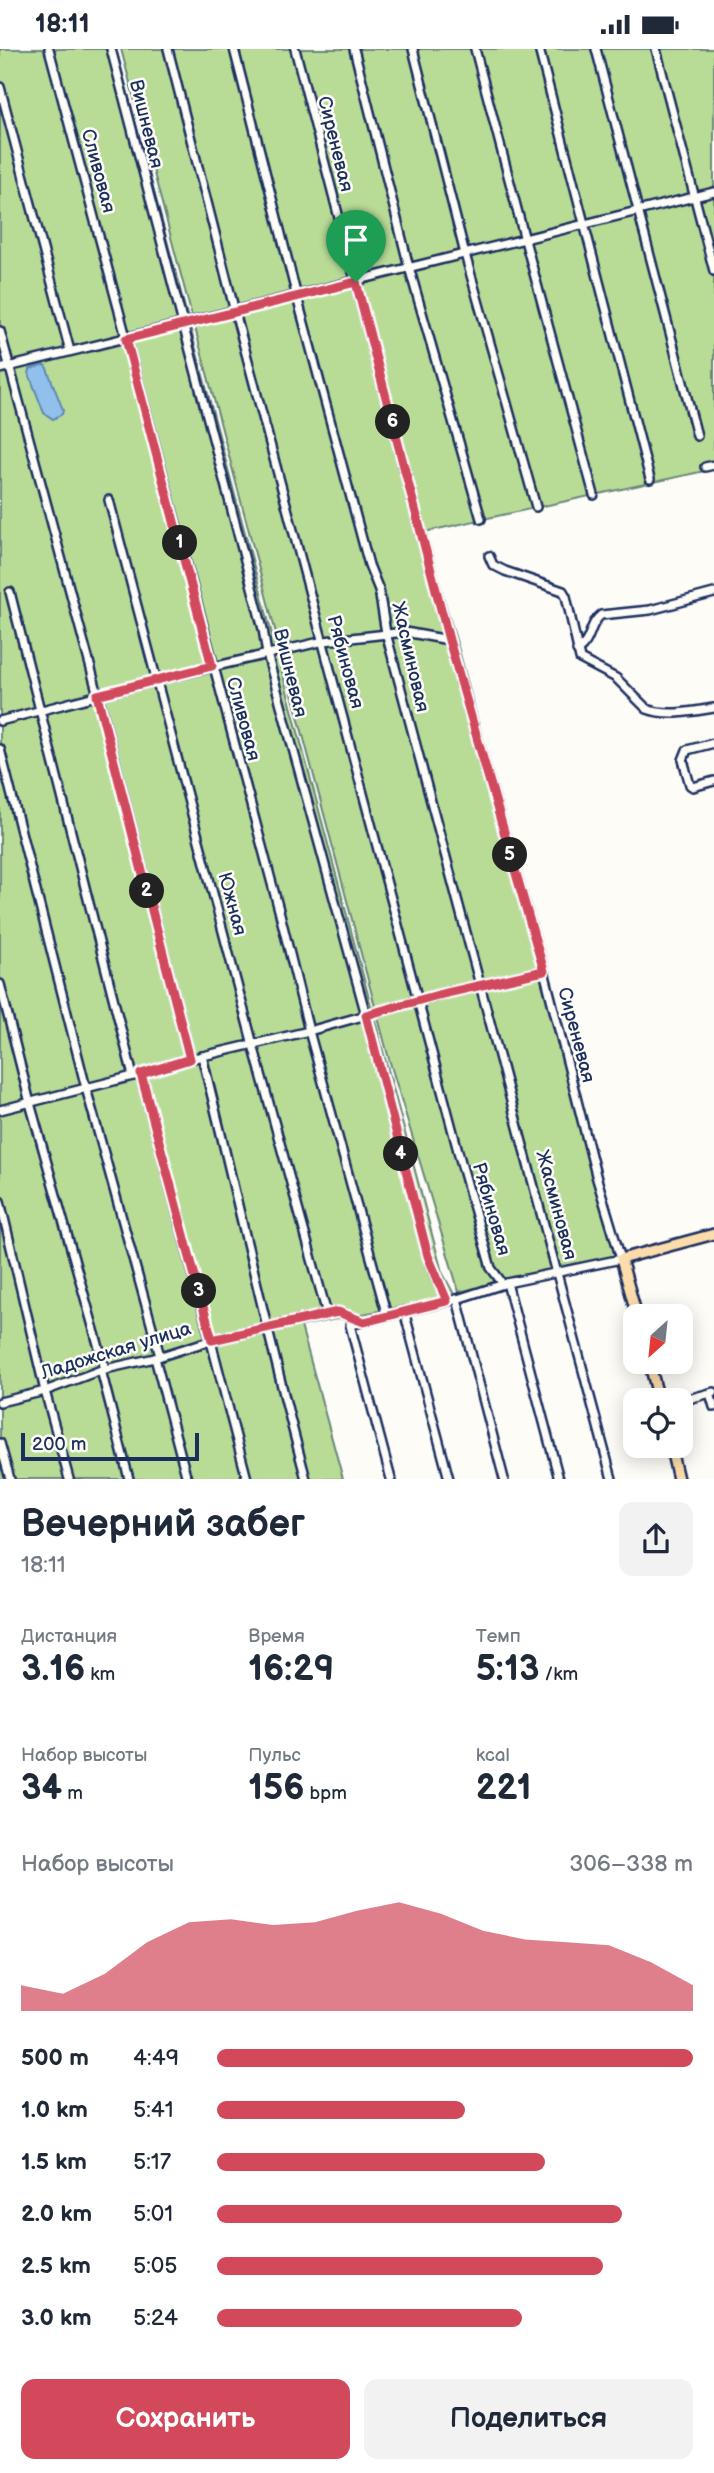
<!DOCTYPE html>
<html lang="ru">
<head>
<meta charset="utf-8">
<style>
  body { margin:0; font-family:"Balsamiq Sans",sans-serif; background:#f2f2f3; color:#1f2937; height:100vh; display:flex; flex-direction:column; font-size:26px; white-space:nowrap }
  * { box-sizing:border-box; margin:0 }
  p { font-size:23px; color:#747a83 }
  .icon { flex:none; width:38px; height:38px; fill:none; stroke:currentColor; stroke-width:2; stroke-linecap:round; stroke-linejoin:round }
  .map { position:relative; height:1430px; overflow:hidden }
  .side { display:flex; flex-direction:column; background:#fff; flex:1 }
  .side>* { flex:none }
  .needle { width:46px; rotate:207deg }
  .fabs { position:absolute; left:623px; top:1255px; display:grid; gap:14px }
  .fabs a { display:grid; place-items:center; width:70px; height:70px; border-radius:14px; background:#fff; box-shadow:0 4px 18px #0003; font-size:35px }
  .scale { position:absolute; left:21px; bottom:18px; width:178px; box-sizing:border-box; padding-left:7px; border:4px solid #1b2f5e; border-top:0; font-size:19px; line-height:24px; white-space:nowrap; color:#1b2f5e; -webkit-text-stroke:5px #fdfcf7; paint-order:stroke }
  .pin { position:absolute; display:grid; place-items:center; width:60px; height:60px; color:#fff; margin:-72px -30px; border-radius:50% 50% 50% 0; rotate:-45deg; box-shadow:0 0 7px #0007 }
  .pin .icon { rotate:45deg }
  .km { position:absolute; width:35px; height:35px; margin:-18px; border-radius:50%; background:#222; color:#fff; font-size:19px; line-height:35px; text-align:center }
  .round { display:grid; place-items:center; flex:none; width:74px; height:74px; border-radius:14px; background:#f2f2f3 }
  .head { display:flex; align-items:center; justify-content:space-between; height:119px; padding:0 21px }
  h1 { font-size:38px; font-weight:600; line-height:52px }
  .figures { display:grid; grid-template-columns:repeat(3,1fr); gap:10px; height:119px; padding:7px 21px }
  .figures div { display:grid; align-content:center }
  .figures b { font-size:35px; font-weight:600 }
  .figures small { font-size:19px; font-weight:400 }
  .figures p { font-size:19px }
  .chart { height:196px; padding:14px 21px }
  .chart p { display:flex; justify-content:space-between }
  .chart svg { width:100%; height:126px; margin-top:7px; fill:#d1495b; opacity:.7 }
  .primary-button { display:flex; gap:14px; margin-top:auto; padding:14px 21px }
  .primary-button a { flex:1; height:80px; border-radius:14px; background:#d1495b; color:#fff; font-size:28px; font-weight:600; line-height:80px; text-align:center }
  .primary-button a+a { background:#f2f2f3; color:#1f2937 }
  ul { padding:0 21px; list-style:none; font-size:23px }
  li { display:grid; grid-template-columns:112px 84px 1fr; align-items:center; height:52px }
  li i { height:18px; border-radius:9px; background:#d1495b }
  .status { display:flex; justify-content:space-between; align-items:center; height:49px; padding:0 35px; background:#fff; direction:ltr }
  .status svg { height:19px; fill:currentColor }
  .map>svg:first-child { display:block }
</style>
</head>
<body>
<div class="status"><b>18:11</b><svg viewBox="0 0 49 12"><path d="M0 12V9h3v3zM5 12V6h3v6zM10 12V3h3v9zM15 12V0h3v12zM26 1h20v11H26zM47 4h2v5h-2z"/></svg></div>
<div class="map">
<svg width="714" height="1430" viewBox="0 0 714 1430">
  <rect width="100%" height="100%" fill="#fdfcf7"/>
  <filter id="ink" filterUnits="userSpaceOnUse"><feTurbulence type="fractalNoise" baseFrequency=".0143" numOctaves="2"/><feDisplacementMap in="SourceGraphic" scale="14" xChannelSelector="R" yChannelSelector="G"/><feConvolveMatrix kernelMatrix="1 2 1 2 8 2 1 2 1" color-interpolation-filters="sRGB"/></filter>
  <g filter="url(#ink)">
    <g fill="#b8dc96" stroke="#6a867a" stroke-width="2">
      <path d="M0 0H116L442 1223 455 1247 301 1277 343 1430H0Z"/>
      <path d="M121 0H714V420L424 483 459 601 544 922 557 988 615 1207 459 1243 389 1010Z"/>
    </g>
    <path fill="#90c0eb" stroke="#6186b3" stroke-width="2" d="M43 316 46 317 63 361 62 365 53 370 44 364 29 325 30 320Z"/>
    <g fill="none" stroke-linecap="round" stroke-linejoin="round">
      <g stroke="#1b2f5e" stroke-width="12">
        <g id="minor">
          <path d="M49 0 279 861 309 982 387 1267"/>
          <path d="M111 0 263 580 267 605 366 966 428 1207 447 1252"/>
          <path d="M168 0 235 263 462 1117 491 1219 500 1231"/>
          <path d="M234 0 297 248 369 516 379 541 386 584 612 1430"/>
          <path d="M295 0 449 591 544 922 597 1130 621 1210 507 1234 457 1250 350 1276 391 1430"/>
          <path d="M354 0 409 218 481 470"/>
          <path d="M413 0 465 205 536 458"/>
          <path d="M475 0 525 191 594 446"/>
          <path d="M539 0 650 430"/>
          <path d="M596 0 697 387"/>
          <path d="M656 0 714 222"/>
          <path d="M0 38 70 302"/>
          <path d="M0 282 98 646 190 1010"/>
          <path d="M0 320 714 143"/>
          <path d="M705 418 714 416"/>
          <path d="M109 451 253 996 327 1265"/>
          <path d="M489 507 493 516 505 522 563 542 566 547 580 610 616 629 647 660C667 668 694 662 714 659"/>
          <path d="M10 543 133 1027"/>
          <path d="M577 602C593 591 588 576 601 566L650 561 714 544"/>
          <path d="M0 672 157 631 324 592 405 583 449 591"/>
          <path d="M714 694 687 701 683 711 690 736 693 738 714 732"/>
          <path d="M0 700 86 1039 160 1307"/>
          <path d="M0 935 30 1054 105 1320"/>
          <path d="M202 1007C237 1148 268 1290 306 1430"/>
          <path d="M141 1025 247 1430"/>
          <path d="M0 1061 141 1025 190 1010 309 982 438 946 544 922"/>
          <path d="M0 1152 45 1342 69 1430"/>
          <path d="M507 1234 559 1430"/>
          <path d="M457 1250 504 1430"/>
          <path d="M404 1262 449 1430"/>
          <path d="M155 1309 187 1430"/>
          <path d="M101 1321 129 1430"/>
          <path d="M710 1344 714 1358"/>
          <path d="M681 1352 714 1343"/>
          <path d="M0 1353 45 1342 101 1321 155 1309 212 1291 338 1263 363 1273"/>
          <path d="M0 1394 10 1430"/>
        </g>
      </g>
      <g stroke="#1b2f5e" stroke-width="14">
        <g id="major">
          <path d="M637 1267 621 1210 714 1185"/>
          <path d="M649 1312 659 1351"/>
          <path d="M670 1396 678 1430"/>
        </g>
      </g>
      <use href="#minor" stroke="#fdfcf7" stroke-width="7"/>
      <use href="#major" stroke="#fddcac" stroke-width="9"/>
    </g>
  </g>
  <g fill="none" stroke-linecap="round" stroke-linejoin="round" filter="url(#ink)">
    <g stroke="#fff" stroke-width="14">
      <path id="route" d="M356 233 449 591 544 922 438 946 366 966 428 1207 447 1252 364 1273 338 1263 212 1291 141 1025 190 1010 97 646 212 617 126 290Z"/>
    </g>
    <use href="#route" stroke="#d1495b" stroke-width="9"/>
  </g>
  <g text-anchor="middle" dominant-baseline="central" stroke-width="5" stroke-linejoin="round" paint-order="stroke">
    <g font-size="19" fill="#1b2f5e" stroke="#fdfcf7">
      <text transform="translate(146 75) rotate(76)">Вишневая</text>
      <text transform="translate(335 95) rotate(76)">Сиреневая</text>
      <text transform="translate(98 122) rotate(75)">Сливовая</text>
      <text transform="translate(410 608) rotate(77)">Жасминовая</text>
      <text transform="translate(345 613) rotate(75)">Рябиновая</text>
      <text transform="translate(290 624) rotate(76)">Вишневая</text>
      <text transform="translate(243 670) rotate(75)">Сливовая</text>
      <text transform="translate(232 855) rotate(75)">Южная</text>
      <text transform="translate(576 986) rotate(75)">Сиреневая</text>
      <text transform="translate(556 1156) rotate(75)">Жасминовая</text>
      <text transform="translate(491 1160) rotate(74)">Рябиновая</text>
      <text transform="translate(116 1302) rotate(-17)">Ладожская улица</text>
    </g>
  </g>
</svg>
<div class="fabs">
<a><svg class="needle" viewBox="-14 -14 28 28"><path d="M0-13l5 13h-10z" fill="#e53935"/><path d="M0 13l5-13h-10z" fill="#747a83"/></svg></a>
<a><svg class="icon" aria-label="locate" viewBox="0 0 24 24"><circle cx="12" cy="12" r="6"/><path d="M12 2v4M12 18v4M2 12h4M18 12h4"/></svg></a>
</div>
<div class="scale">200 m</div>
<div class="pin" style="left:356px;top:233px;background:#1e9e55"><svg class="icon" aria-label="arrive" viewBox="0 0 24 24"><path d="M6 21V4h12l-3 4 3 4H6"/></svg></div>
<b class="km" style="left:180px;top:494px">1</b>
<b class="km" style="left:147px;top:842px">2</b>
<b class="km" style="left:199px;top:1242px">3</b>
<b class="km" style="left:401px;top:1105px">4</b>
<b class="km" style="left:510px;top:806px">5</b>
<b class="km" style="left:393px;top:373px">6</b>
</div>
<section class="side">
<div class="head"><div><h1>Вечерний забег</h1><p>18:11</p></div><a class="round"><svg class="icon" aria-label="share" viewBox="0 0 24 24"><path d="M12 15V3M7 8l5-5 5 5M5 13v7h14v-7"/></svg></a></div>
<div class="figures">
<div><p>Дистанция</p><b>3.16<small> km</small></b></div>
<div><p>Время</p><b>16:29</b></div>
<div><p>Темп</p><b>5:13<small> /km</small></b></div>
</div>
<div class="figures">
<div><p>Набор высоты</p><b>34<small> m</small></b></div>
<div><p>Пульс</p><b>156<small> bpm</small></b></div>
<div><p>kcal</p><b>221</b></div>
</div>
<div class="chart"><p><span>Набор высоты</span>306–338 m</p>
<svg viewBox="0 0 160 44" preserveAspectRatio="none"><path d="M0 44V35L10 38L20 31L30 20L40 13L50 12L60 14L70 13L80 9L90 6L100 10L110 16L120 19L130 20L140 21L150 27L160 35V44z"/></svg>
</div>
<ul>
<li><b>500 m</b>4:49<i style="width:100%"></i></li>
<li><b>1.0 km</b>5:41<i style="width:52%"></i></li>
<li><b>1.5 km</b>5:17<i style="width:69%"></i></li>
<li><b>2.0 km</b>5:01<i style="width:85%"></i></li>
<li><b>2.5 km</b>5:05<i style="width:81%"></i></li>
<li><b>3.0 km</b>5:24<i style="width:64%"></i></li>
</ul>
<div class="primary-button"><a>Сохранить</a><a>Поделиться</a></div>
</section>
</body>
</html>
